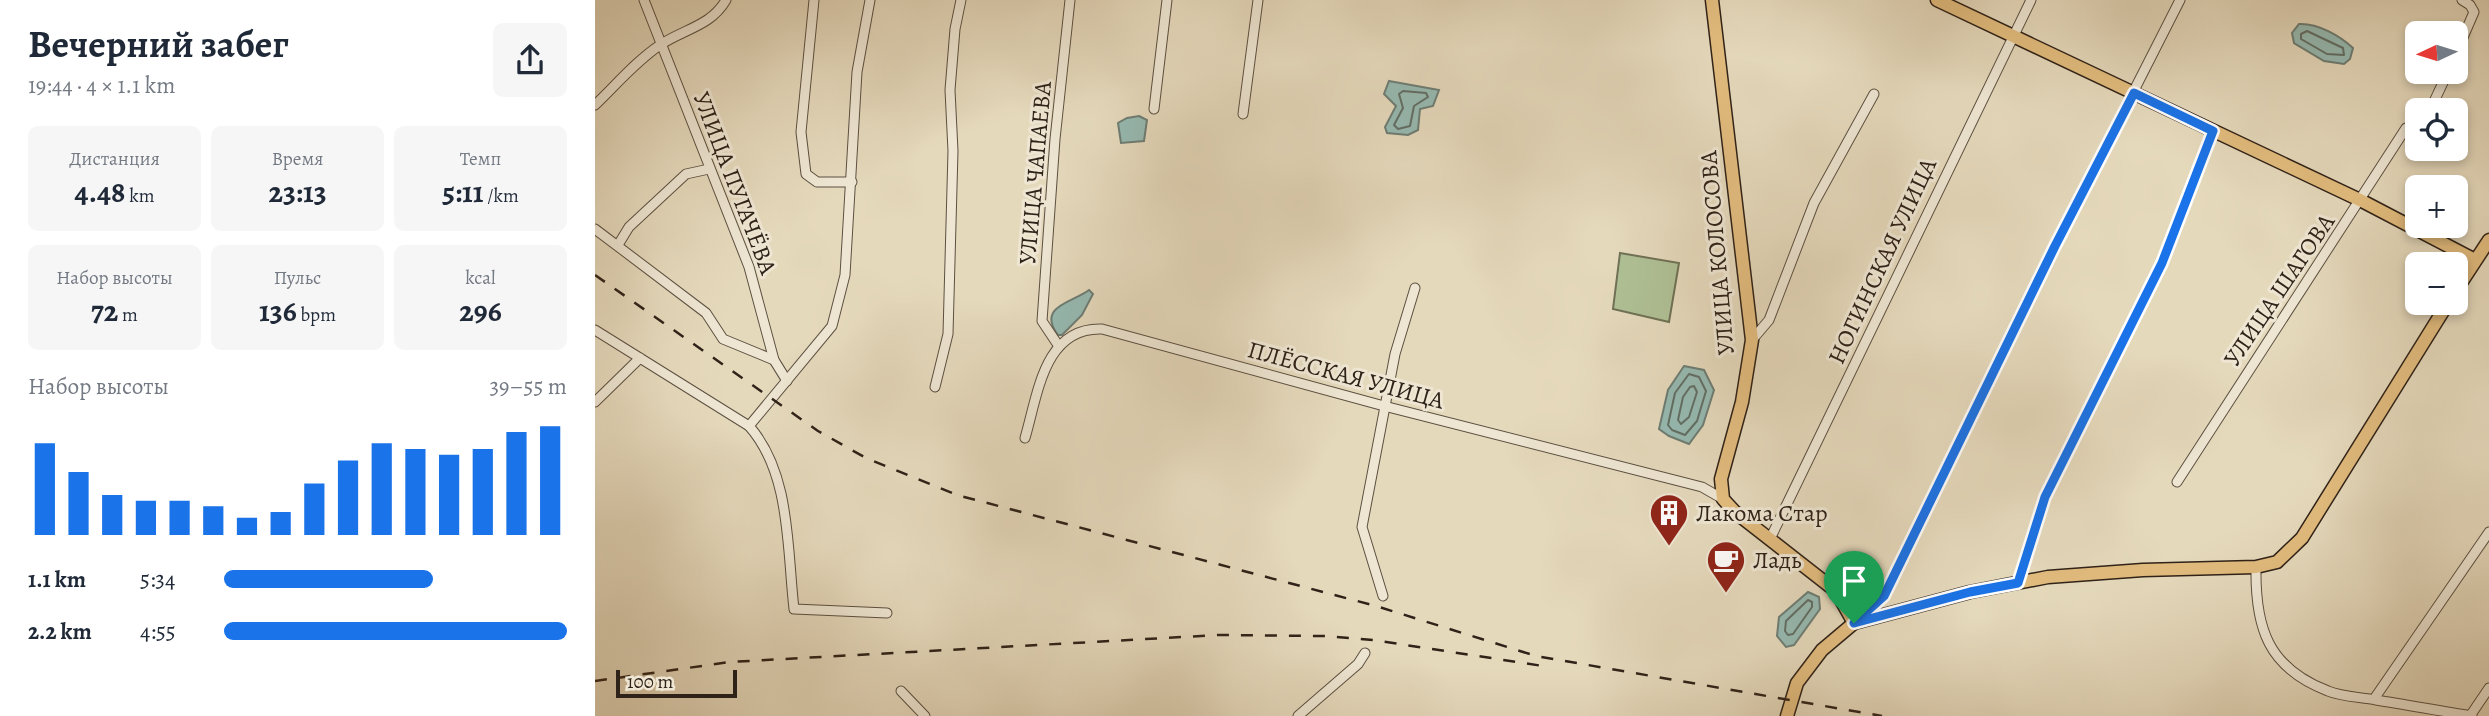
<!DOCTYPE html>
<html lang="ru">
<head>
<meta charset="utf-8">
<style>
  body { margin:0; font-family:Alegreya,serif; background:#f6f6f7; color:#1f2937; height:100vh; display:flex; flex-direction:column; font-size:26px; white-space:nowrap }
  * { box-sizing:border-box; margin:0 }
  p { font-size:23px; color:#747a83 }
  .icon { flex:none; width:38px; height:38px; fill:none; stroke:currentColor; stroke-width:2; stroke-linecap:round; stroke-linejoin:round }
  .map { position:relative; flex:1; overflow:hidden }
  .sheet { display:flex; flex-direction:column; background:#fff; width:595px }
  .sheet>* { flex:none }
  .needle { width:46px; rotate:266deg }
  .controls { position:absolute; left:1810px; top:21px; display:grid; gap:14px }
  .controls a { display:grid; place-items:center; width:63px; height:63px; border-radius:10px; background:#fff; box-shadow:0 4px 10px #0003; font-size:35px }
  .scale { position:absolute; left:21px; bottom:18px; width:121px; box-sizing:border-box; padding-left:7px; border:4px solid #2f2218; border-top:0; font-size:19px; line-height:24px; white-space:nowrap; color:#2f2218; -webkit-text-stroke:5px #eee6d3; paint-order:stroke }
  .pin { position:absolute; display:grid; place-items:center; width:60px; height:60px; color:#fff; margin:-72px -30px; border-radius:50% 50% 50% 0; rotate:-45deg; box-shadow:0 0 7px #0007 }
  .pin .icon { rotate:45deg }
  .round { display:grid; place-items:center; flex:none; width:74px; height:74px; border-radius:10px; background:#f6f6f7 }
  .summary { display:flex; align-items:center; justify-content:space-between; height:119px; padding:0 28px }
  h1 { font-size:38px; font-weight:700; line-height:52px }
  .figures { display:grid; grid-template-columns:repeat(3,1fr); gap:10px; height:119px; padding:7px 28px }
  .figures div { display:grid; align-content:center; border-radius:10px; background:#f6f6f7; text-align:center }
  .figures b { font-size:30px; font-weight:700 }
  .figures small { font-size:19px; font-weight:400 }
  .figures p { font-size:19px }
  .chart { height:196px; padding:14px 28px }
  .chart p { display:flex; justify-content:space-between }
  .chart svg { width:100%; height:126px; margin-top:7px; stroke:#1a73e8; stroke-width:6 }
  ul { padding:0 28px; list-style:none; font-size:23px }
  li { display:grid; grid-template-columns:112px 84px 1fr; align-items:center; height:52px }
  li i { height:18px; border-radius:9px; background:#1a73e8 }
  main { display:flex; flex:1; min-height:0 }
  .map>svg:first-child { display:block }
</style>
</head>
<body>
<main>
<section class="sheet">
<div class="summary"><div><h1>Вечерний забег</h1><p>19:44 · 4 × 1.1 km</p></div><a class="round"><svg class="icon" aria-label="share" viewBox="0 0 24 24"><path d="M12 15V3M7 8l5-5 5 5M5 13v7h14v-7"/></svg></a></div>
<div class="figures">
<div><p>Дистанция</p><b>4.48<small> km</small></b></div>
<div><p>Время</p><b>23:13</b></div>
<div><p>Темп</p><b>5:11<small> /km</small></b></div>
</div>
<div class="figures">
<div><p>Набор высоты</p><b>72<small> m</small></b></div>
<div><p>Пульс</p><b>136<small> bpm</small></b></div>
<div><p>kcal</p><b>296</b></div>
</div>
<div class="chart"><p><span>Набор высоты</span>39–55 m</p>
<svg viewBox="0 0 160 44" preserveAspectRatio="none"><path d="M5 44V12M15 44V22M25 44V30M35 44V32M45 44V32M55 44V34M65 44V38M75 44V36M85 44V26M95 44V18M105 44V12M115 44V14M125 44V16M135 44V14M145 44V8M155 44V6"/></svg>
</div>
<ul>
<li><b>1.1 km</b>5:34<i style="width:61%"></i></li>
<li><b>2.2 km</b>4:55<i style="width:100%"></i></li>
</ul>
</section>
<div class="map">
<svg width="1894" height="716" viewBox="0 0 1894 716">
  <rect width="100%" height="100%" fill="#e5d9bc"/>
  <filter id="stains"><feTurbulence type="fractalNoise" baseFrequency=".00286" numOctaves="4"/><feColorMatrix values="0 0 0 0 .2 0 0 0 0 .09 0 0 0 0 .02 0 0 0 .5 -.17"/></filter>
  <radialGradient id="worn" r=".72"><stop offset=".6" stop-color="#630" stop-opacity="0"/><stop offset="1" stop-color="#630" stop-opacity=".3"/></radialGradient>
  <path fill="#afc095" stroke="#6f7156" stroke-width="2" d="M1025 253 1084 263 1074 322 1018 309Z"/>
  <g fill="#96bab2" stroke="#6d7d74" stroke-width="2">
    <path d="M1704 24C1723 23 1745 36 1758 48L1755 59 1749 64 1729 61 1699 43 1697 33Z"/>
    <path d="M794 81 844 90 838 106 825 109 823 130 813 135 792 133 790 127 801 106 789 94Z"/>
    <path d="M544 116 552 120 549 141 526 143 523 123 532 118Z"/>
    <path d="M494 290 498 294 487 315 467 335H463C441 306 479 302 494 290Z"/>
    <path d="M1089 366 1109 370 1119 390 1108 425 1094 444 1074 436 1064 429 1073 390Z"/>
    <path d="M1213 592 1224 597 1225 609 1199 645 1191 647 1182 636 1184 617Z"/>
  </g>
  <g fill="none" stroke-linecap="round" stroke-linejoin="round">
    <g stroke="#626e65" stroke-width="2">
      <path d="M1712 31 1748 48 1749 55 1732 54 1706 39V34Z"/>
      <path d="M808 91 831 93 833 97 819 106 815 126 803 129 799 125 808 108 804 94Z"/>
      <path d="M1094 374 1104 377 1111 391 1102 421 1090 435 1077 430 1073 425 1080 393Z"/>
      <path d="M1099 386 1102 392 1094 417 1086 424 1083 420 1088 397 1095 387Z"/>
      <path d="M1213 600 1217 602V607L1198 634 1193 635 1190 631 1191 621Z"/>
    </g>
    <g stroke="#5c5041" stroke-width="11">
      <g id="minor">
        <path d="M49 0 154 267 179 360 192 381"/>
        <path d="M219 0 206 132 211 174 222 182H257"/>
        <path d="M1860 56 1879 12 1875 5 1867 0"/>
        <path d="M0 105C21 85 40 62 65 45 89 29 116 26 131 0"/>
        <path d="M559 109 572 0"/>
        <path d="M1835 110 1853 72"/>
        <path d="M648 114 663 0"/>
        <path d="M0 229 111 313 128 339 179 360"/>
        <path d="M23 245 34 227 91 174 114 169"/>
        <path d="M0 330 154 426C196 473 192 549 199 609L292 613"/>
        <path d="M1157 340 1174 320 1219 203 1279 94"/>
        <path d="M463 345 447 321 460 139 475 0"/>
        <path d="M340 387 353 334 358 151 355 90 360 29 366 0"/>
        <path d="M0 402 45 358"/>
        <path d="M154 426 237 326 250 275 262 72 275 0"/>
        <path d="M430 438C443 394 449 327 507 329L789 406 1107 487 1128 499"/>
        <path d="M1582 482 1811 128 1822 123"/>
        <path d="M1175 539 1436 0"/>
        <path d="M1661 567C1660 628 1673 668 1733 691 1747 697 1766 697 1781 700 1813 705 1845 711 1877 716"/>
        <path d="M1423 583 1450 497 1567 263 1618 131"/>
        <path d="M788 596 767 527 800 354 820 288"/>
        <path d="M1262 620 1289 596 1460 246 1585 0"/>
        <path d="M306 691 330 716"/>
        <path d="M1779 699 1894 532"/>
        <path d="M703 716 763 664 770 653"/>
        <path d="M1875 716 1894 688"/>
      </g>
    </g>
    <g stroke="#2f2218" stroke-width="15">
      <g id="major">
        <path d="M1117 0 1157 340 1147 402 1126 479 1128 499 1140 512 1241 591 1259 623"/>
        <path d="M1342 0 1767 201 1880 260"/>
        <path d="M1860 292 1894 240"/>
        <path d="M1192 716 1202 683 1227 650 1259 623 1375 592 1453 577 1548 570 1661 567 1682 562 1707 538 1853 303"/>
      </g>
    </g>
    <use href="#minor" stroke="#eee6d3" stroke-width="9"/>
    <use href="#major" stroke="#e2bc7e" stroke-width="12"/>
    <g stroke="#2f2218" stroke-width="2.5" stroke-dasharray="12 12" stroke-linecap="butt">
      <path d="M0 275 223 431 271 458 362 495 781 606 941 656 1287 716"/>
      <path d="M0 681 135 662 624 635 730 636 778 640 948 666"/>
    </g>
  </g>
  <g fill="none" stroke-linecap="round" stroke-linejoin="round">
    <g stroke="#fff" stroke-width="14">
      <path id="route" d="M1539 93 1618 131 1567 263 1450 497 1423 583 1375 592 1259 623 1289 596 1460 246Z"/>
    </g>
    <use href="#route" stroke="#1a73e8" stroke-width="9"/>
  </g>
  <defs>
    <g id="building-pin" transform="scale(2.0125)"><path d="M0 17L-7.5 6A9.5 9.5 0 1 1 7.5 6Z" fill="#8f2418" stroke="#eee6d3"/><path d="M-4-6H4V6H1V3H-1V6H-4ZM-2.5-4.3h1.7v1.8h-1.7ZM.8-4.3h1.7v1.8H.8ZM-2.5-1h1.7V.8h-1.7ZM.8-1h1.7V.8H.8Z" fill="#fff"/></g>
    <g id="cafe-pin" transform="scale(2.0125)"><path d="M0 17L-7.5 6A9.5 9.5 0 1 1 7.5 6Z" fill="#8f2418" stroke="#eee6d3"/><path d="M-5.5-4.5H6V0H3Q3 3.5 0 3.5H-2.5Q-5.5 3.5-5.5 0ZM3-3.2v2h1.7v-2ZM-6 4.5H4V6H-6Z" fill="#fff"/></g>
  </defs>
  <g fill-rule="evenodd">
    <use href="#building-pin" x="1074" y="513"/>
    <use href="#cafe-pin" x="1131" y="560"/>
  </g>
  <g text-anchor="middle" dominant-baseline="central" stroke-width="6" stroke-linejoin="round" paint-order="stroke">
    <g font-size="24" fill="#2f2218" stroke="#eee6d3">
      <text transform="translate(440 173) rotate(-85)">УЛИЦА ЧАПАЕВА</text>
      <text transform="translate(140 183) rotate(69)">УЛИЦА ПУГАЧЁВА</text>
      <text transform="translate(1122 253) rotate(-95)">УЛИЦА КОЛОСОВА</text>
      <text transform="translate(1287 261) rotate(-65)">НОГИНСКАЯ УЛИЦА</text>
      <text transform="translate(1684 290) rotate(-56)">УЛИЦА ШАГОВА</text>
      <text transform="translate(751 375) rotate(15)">ПЛЁССКАЯ УЛИЦА</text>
    </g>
    <g font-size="24" fill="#2f2218" stroke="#eee6d3" text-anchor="start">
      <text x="1101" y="513">Лакома Стар</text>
      <text x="1158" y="560">Ладь</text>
    </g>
  </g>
  <rect width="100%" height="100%" filter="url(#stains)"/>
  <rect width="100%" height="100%" fill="url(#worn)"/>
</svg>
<div class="controls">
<a><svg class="needle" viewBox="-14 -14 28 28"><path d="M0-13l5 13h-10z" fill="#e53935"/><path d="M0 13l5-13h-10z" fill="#747a83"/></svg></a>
<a><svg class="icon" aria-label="locate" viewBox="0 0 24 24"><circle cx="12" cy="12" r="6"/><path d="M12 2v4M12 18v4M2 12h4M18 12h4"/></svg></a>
<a>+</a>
<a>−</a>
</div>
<div class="scale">100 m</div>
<div class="pin" style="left:1259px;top:623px;background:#1e9e55"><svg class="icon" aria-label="arrive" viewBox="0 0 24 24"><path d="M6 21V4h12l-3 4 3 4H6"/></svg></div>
</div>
</main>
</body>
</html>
